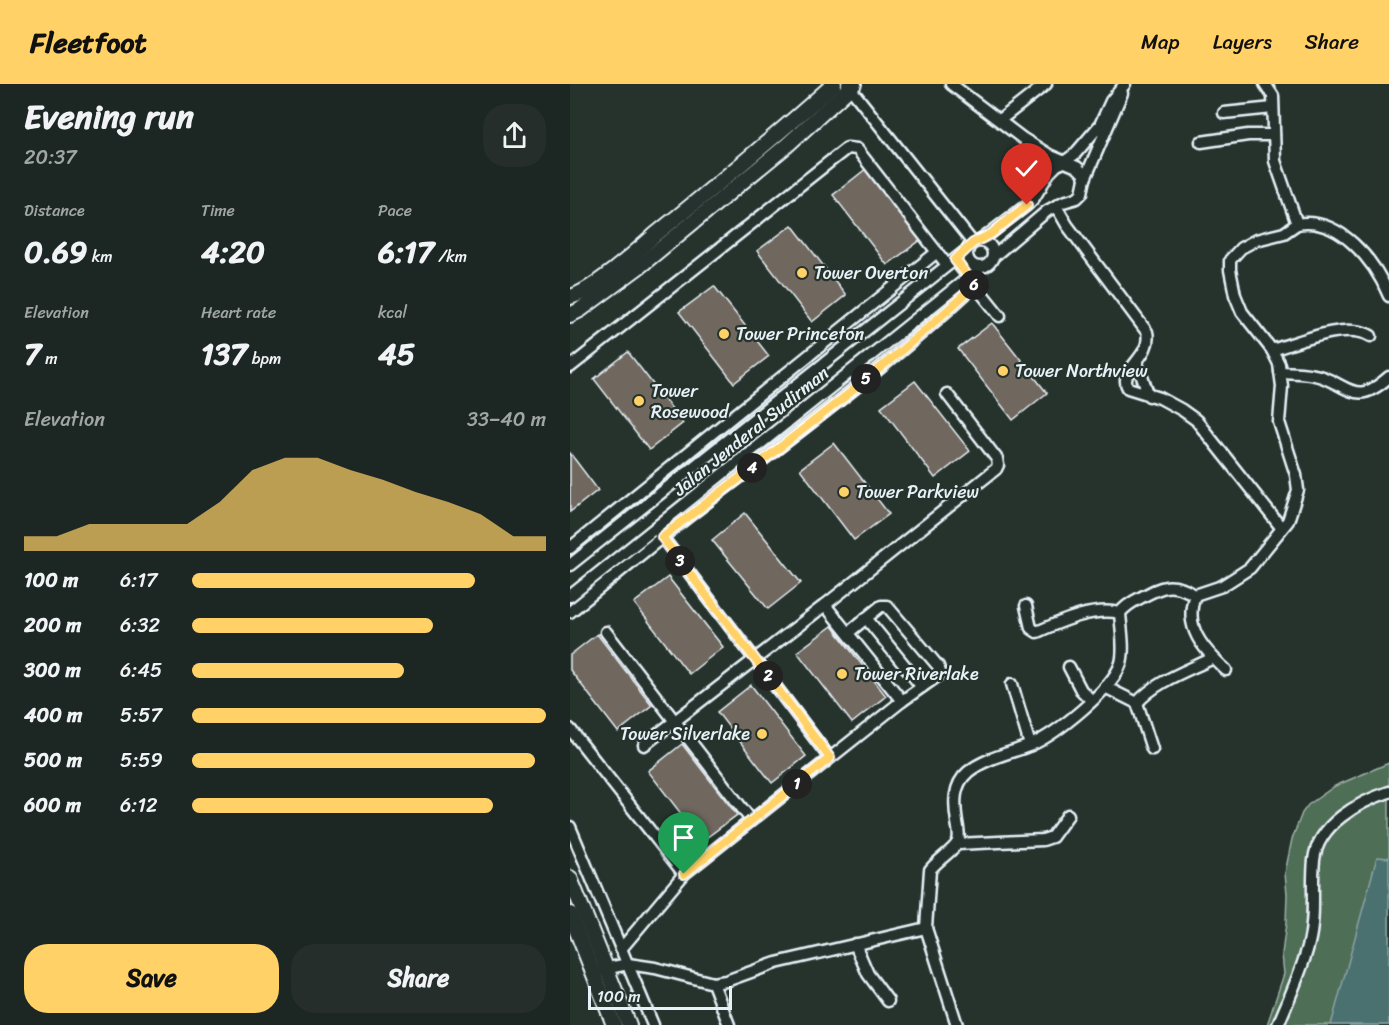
<!DOCTYPE html>
<html lang="en">
<head>
<meta charset="utf-8">
<style>
  body { margin:0; font-family:Sriracha,sans-serif; background:#252e2a; color:#f1f3f6; height:100vh; display:flex; flex-direction:column; font-size:22px; white-space:nowrap }
  * { box-sizing:border-box; margin:0 }
  p { font-size:20px; color:#a0a5a5 }
  .icon { flex:none; width:33px; height:33px; fill:none; stroke:currentColor; stroke-width:2; stroke-linecap:round; stroke-linejoin:round }
  .map { position:relative; flex:1; overflow:hidden }
  .panel { display:flex; flex-direction:column; background:#1c2622; width:570px }
  .panel>* { flex:none }
  .scale { position:absolute; left:18px; bottom:15px; width:144px; box-sizing:border-box; padding-left:6px; border:3px solid #e8f1f8; border-top:0; font-size:16px; line-height:21px; white-space:nowrap; color:#e8f1f8; -webkit-text-stroke:4px #26332d; paint-order:stroke }
  .pin { position:absolute; display:grid; place-items:center; width:51px; height:51px; color:#fff; margin:-62px -26px; border-radius:50% 50% 50% 0; rotate:-45deg; box-shadow:0 0 6px #0007 }
  .pin .icon { rotate:45deg }
  .km { position:absolute; width:30px; height:30px; margin:-15px; border-radius:50%; background:#222; color:#fff; font-size:16px; line-height:30px; text-align:center }
  .round { display:grid; place-items:center; flex:none; width:63px; height:63px; border-radius:24px; background:#252e2a }
  .head { display:flex; align-items:center; justify-content:space-between; height:102px; padding:0 24px }
  h1 { font-size:33px; font-weight:700; line-height:45px }
  .stats { display:grid; grid-template-columns:repeat(3,1fr); gap:9px; height:102px; padding:6px 24px }
  .stats div { display:grid; align-content:center }
  .stats b { font-size:30px; font-weight:700 }
  .stats small { font-size:16px; font-weight:400 }
  .stats p { font-size:16px }
  .chart { height:168px; padding:12px 24px }
  .chart p { display:flex; justify-content:space-between }
  .chart svg { width:100%; height:108px; margin-top:6px; fill:#ffd166; opacity:.7 }
  .cta { display:flex; gap:12px; margin-top:auto; padding:12px 24px }
  .cta a { flex:1; height:69px; border-radius:24px; background:#ffd166; color:#111; font-size:24px; font-weight:700; line-height:69px; text-align:center }
  .cta a+a { background:#252e2a; color:#f1f3f6 }
  ul { padding:0 24px; list-style:none; font-size:20px }
  li { display:grid; grid-template-columns:96px 72px 1fr; align-items:center; height:45px }
  li i { height:15px; border-radius:8px; background:#ffd166 }
  header { display:flex; align-items:center; gap:36px; box-sizing:border-box; height:84px; padding:0 30px; background:#ffd166; color:#111 }
  header strong { font-size:28px }
  nav { display:flex; gap:33px; margin-inline-start:auto; font-size:21px }
  main { display:flex; flex:1; min-height:0 }
  .map>svg:first-child { display:block }
</style>
</head>
<body>
<header>
<strong>Fleetfoot</strong>
<nav><a>Map</a><a>Layers</a><a>Share</a></nav>
</header>
<main>
<section class="panel">
<div class="head"><div><h1>Evening run</h1><p>20:37</p></div><a class="round"><svg class="icon" aria-label="share" viewBox="0 0 24 24"><path d="M12 15V3M7 8l5-5 5 5M5 13v7h14v-7"/></svg></a></div>
<div class="stats">
<div><p>Distance</p><b>0.69<small> km</small></b></div>
<div><p>Time</p><b>4:20</b></div>
<div><p>Pace</p><b>6:17<small> /km</small></b></div>
</div>
<div class="stats">
<div><p>Elevation</p><b>7<small> m</small></b></div>
<div><p>Heart rate</p><b>137<small> bpm</small></b></div>
<div><p>kcal</p><b>45</b></div>
</div>
<div class="chart"><p><span>Elevation</span>33–40 m</p>
<svg viewBox="0 0 160 44" preserveAspectRatio="none"><path d="M0 44V38L10 38L20 33L30 33L40 33L50 33L60 24L70 11L80 6L90 6L100 11L110 15L120 20L130 24L140 29L150 38L160 38V44z"/></svg>
</div>
<ul>
<li><b>100 m</b>6:17<i style="width:80%"></i></li>
<li><b>200 m</b>6:32<i style="width:68%"></i></li>
<li><b>300 m</b>6:45<i style="width:60%"></i></li>
<li><b>400 m</b>5:57<i style="width:100%"></i></li>
<li><b>500 m</b>5:59<i style="width:97%"></i></li>
<li><b>600 m</b>6:12<i style="width:85%"></i></li>
</ul>
<div class="cta"><a>Save</a><a>Share</a></div>
</section>
<div class="map">
<svg width="819" height="941" viewBox="0 0 819 941">
  <rect width="100%" height="100%" fill="#26332d"/>
  <filter id="ink" filterUnits="userSpaceOnUse"><feTurbulence type="fractalNoise" baseFrequency=".0167" numOctaves="2"/><feDisplacementMap in="SourceGraphic" scale="12" xChannelSelector="R" yChannelSelector="G"/><feConvolveMatrix kernelMatrix="1 2 1 2 8 2 1 2 1" color-interpolation-filters="sRGB"/></filter>
  <g filter="url(#ink)">
    <path fill="#506e57" stroke="#9cb0a8" stroke-width="1.5" d="M819 679V941H697L714 890 712 870 716 839 717 810 715 789 722 755 732 729 738 721 765 702Z"/>
    <path fill="#4b6f70" stroke="#8aa3a6" stroke-width="1.5" d="M807 773 819 774V941H761Z"/>
    <g fill="#70685f" stroke="#e8f1f8" stroke-width="1.5">
      <path d="M297 84 352 155 317 181 263 111Z"/>
      <path d="M222 141 276 211 242 238 187 167Z"/>
      <path d="M144 202 199 272 164 299 109 228Z"/>
      <path d="M422 239 477 309 443 336 388 265Z"/>
      <path d="M58 268 113 339 79 366 24 295Z"/>
      <path d="M345 297 400 367 365 394 311 323Z"/>
      <path d="M264 359 319 430 284 456 230 385Z"/>
      <path d="M0 369 28 406 0 428Z"/>
      <path d="M175 429 231 499 198 525 142 456Z"/>
      <path d="M98 493 153 563 119 590 64 519Z"/>
      <path d="M262 542 316 612 282 639 227 568Z"/>
      <path d="M27 550 82 621 48 648 0 586V571Z"/>
      <path d="M181 601 236 672 202 699 147 628Z"/>
      <path d="M112 660 167 731 132 757 78 687Z"/>
    </g>
    <g fill="none" stroke-linecap="round" stroke-linejoin="round">
      <g stroke="#e8f1f8" stroke-width="15">
        <g id="minor">
          <path d="M277 0 403 159"/>
          <path d="M381 0 452 54 481 72 507 83 514 90 515 95 512 109 507 114 493 118 477 127 424 172"/>
          <path d="M654 29 703 24"/>
          <path d="M430 36 476 0"/>
          <path d="M631 58 678 51H704"/>
          <path d="M456 59C467 73 469 86 471 103"/>
          <path d="M515 95 552 9"/>
          <path d="M486 122 497 141 577 248C583 273 547 286 558 304L590 314 612 326 626 336 710 442"/>
          <path d="M727 140C769 132 805 177 819 212"/>
          <circle cx="410" cy="170" r="13"/>
          <path d="M410 157 457 121 464 114 479 89 487 81 494 78 505 70 530 41 541 17 555 0"/>
          <path d="M385 176 430 232"/>
          <path d="M702 266C729 258 776 237 801 252"/>
          <path d="M567 279 579 312"/>
          <path d="M0 283 277 64 287 65 377 181"/>
          <path d="M710 288C724 289 738 288 752 293 783 305 787 321 819 293"/>
          <path d="M89 449 259 673"/>
          <path d="M0 464 367 168"/>
          <path d="M0 481 398 165"/>
          <path d="M625 511C613 543 633 565 656 586"/>
          <path d="M0 512 410 184"/>
          <path d="M456 522 461 544 467 548C492 537 523 523 550 529"/>
          <path d="M0 528C44 493 87 456 132 422 225 351 320 281 405 201"/>
          <path d="M296 534 352 603"/>
          <path d="M36 548 181 736"/>
          <path d="M278 549 311 522H317L368 582 370 588 369 591 332 617"/>
          <path d="M499 583 511 606 521 616"/>
          <path d="M442 600 460 661"/>
          <path d="M535 603 567 619 582 665"/>
          <path d="M567 619C586 597 617 587 643 574"/>
          <path d="M0 645 114 790"/>
          <path d="M74 661 255 521"/>
          <path d="M0 743 83 941"/>
          <path d="M387 760 473 756 482 753 498 731"/>
          <path d="M356 844 387 941"/>
          <path d="M285 860 298 890 318 917"/>
          <path d="M51 865 114 790 332 617 255 521 426 385 428 381 427 375 377 310"/>
          <path d="M29 886 58 880 85 884 143 899 156 897 206 879 356 844 360 786C366 777 386 765 388 757 390 751 388 744 387 738 384 720 383 701 398 688 415 674 441 669 461 661 486 650 543 605 551 579 555 565 551 544 550 529 555 522 562 518 570 514 592 502 601 497 625 511L652 502 680 484 718 437 728 406 726 391 709 338 712 302 709 280 702 266 672 228 665 211 660 186V176L671 164 686 156 714 149 727 140 705 77 703 12 695 0"/>
          <path d="M143 899 159 941"/>
          <path d="M708 941C719 914 732 887 739 859 746 831 741 803 744 776 748 740 789 718 819 708"/>
        </g>
      </g>
      <g stroke="#e8f1f8" stroke-width="18">
        <g id="major">
          <path d="M0 213C22 208 67 167 85 151 146 102 206 52 264 0"/>
          <path d="M0 231 10 226 71 181 216 62 284 0"/>
          <path d="M0 794 59 941"/>
          <path d="M0 830 44 941"/>
        </g>
      </g>
      <use href="#minor" stroke="#26332d" stroke-width="10"/>
      <use href="#major" stroke="#26332d" stroke-width="14"/>
    </g>
  </g>
  <g fill="none" stroke-linecap="round" stroke-linejoin="round" filter="url(#ink)">
    <g stroke="#fff" stroke-width="12">
      <path id="route" d="M114 790 260 674 92 453C198 372 307 293 405 201L385 176 403 159 421 150 457 121"/>
    </g>
    <use href="#route" stroke="#ffd166" stroke-width="8"/>
  </g>
  <g fill="#ffd166" stroke="#26332d" stroke-width="2">
    <circle cx="232" cy="189" r="6"/>
    <circle cx="154" cy="250" r="6"/>
    <circle cx="433" cy="287" r="6"/>
    <circle cx="69" cy="317" r="6"/>
    <circle cx="274" cy="408" r="6"/>
    <circle cx="272" cy="590" r="6"/>
    <circle cx="192" cy="650" r="6"/>
  </g>
  <g text-anchor="middle" dominant-baseline="central" stroke-width="4.5" stroke-linejoin="round" paint-order="stroke">
    <g font-size="18" fill="#e8f1f8" stroke="#26332d" text-anchor="start">
      <text x="244" y="189">Tower Overton</text>
      <text x="166" y="250">Tower Princeton</text>
      <text x="445" y="287">Tower Northview</text>
      <text x="81" y="307">Tower<tspan x="81" dy="21">Rosewood</tspan></text>
      <text x="286" y="408">Tower Parkview</text>
      <text x="284" y="590">Tower Riverlake</text>
      <text x="180" y="650" text-anchor="end">Tower Silverlake</text>
    </g>
    <g font-size="18" fill="#e8f1f8" stroke="#26332d">
      <text transform="translate(181 347) rotate(-39)">Jalan Jenderal Sudirman</text>
    </g>
  </g>
</svg>
<div class="scale">100 m</div>
<div class="pin" style="left:114px;top:790px;background:#1e9e55"><svg class="icon" aria-label="arrive" viewBox="0 0 24 24"><path d="M6 21V4h12l-3 4 3 4H6"/></svg></div>
<div class="pin" style="left:457px;top:121px;background:#d93025"><svg class="icon" aria-label="check" viewBox="0 0 24 24"><path d="M5 12l5 5 9-10"/></svg></div>
<b class="km" style="left:227px;top:700px">1</b>
<b class="km" style="left:198px;top:592px">2</b>
<b class="km" style="left:110px;top:477px">3</b>
<b class="km" style="left:182px;top:384px">4</b>
<b class="km" style="left:296px;top:295px">5</b>
<b class="km" style="left:404px;top:201px">6</b>
</div>
</main>
</body>
</html>
